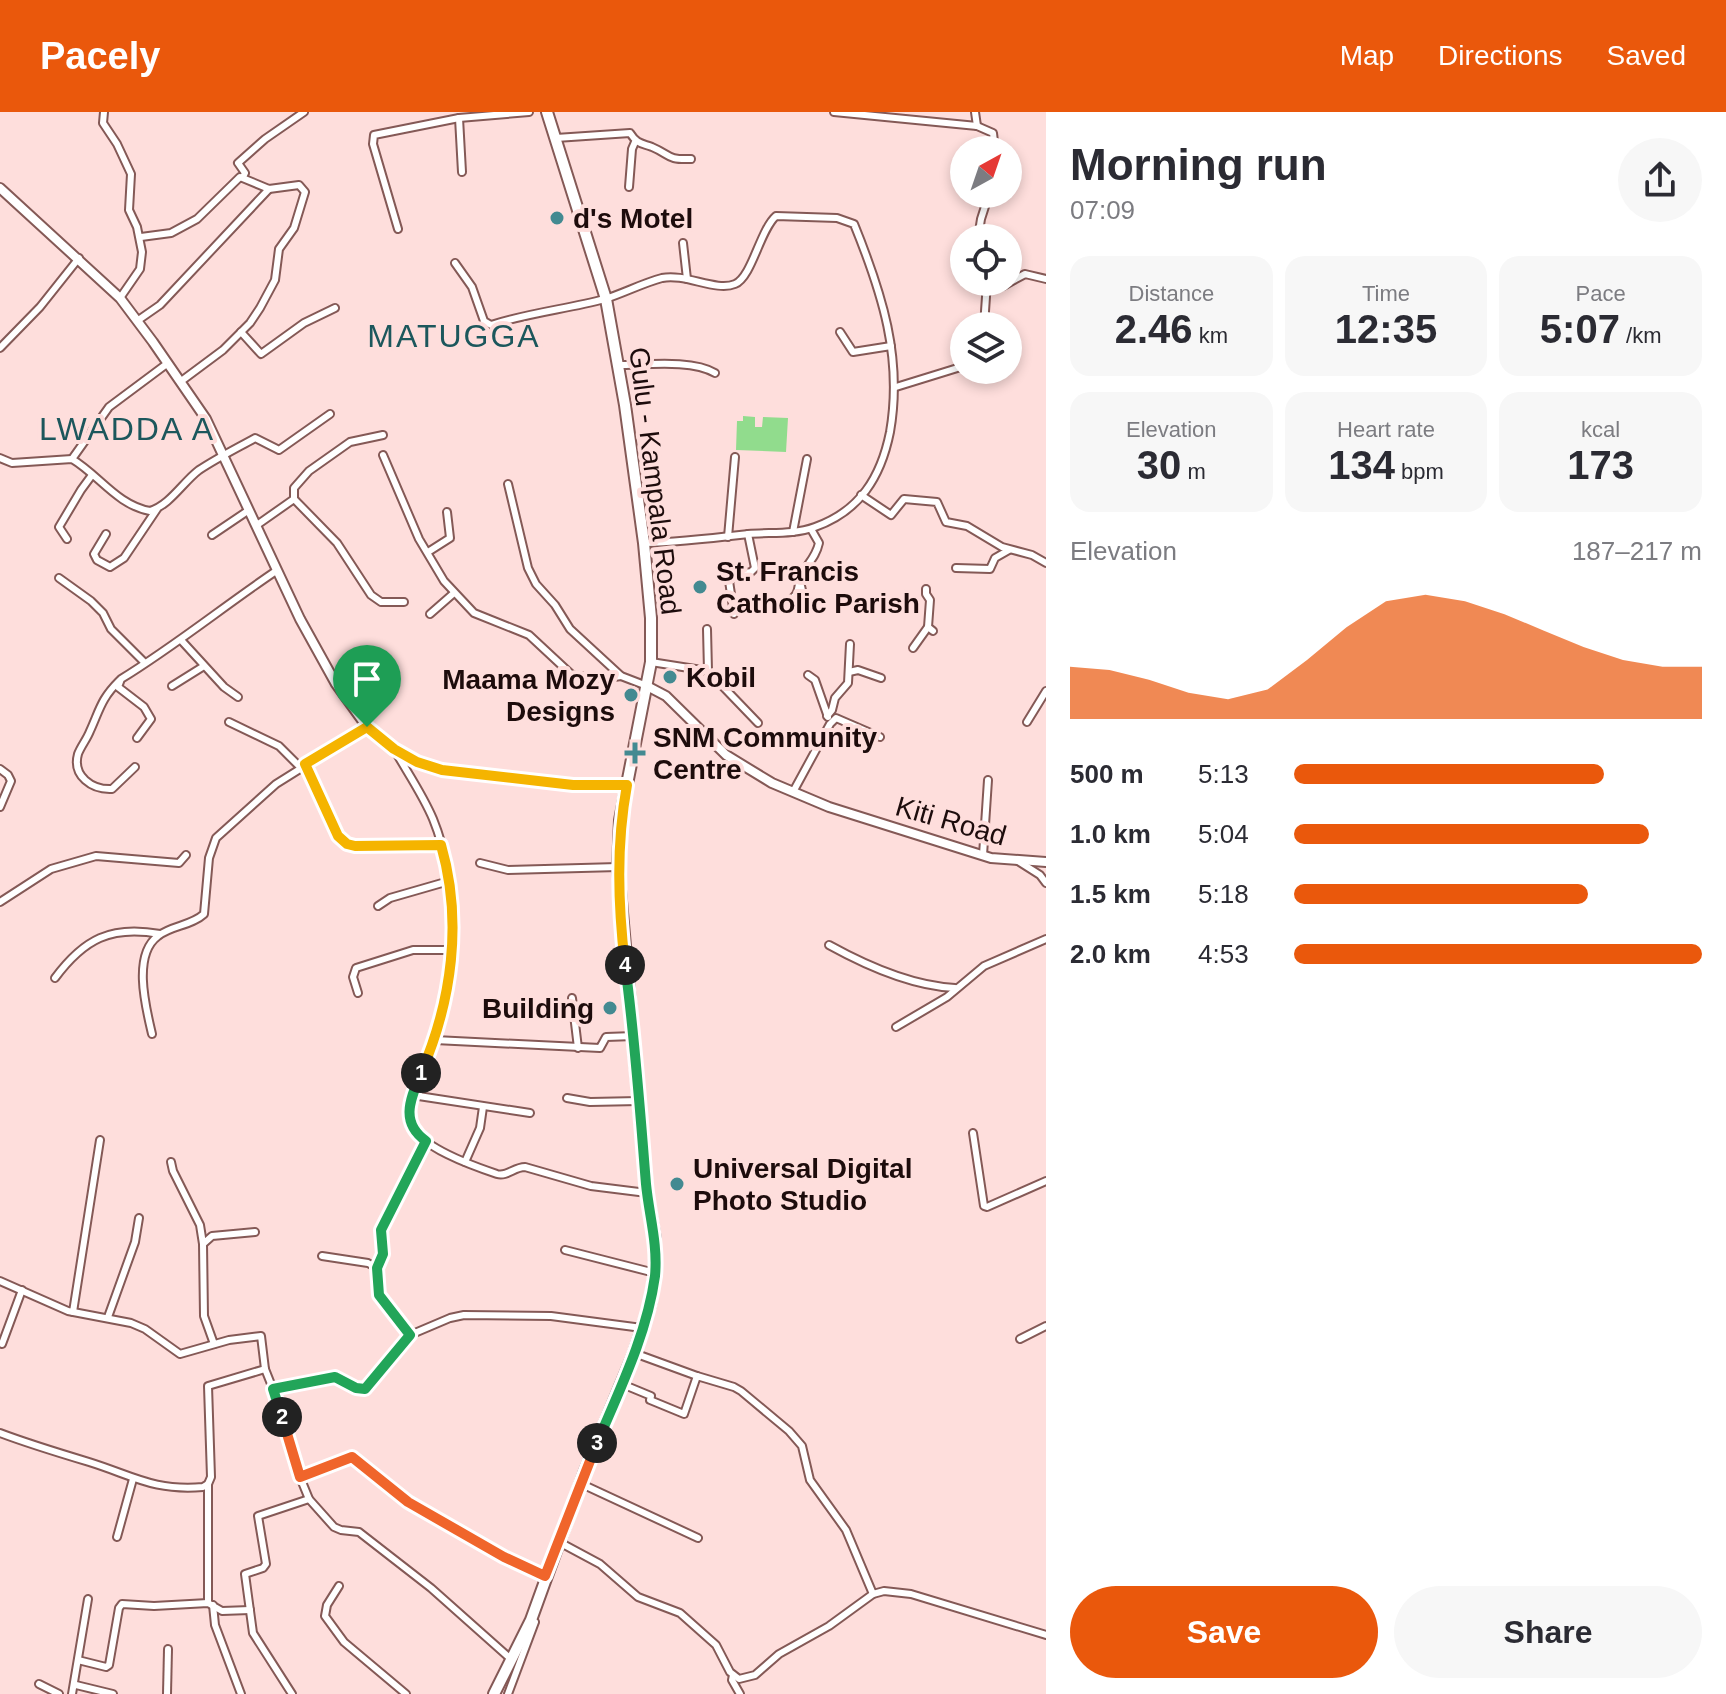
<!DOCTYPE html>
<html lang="en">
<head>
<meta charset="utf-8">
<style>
  body { margin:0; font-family:Arial,sans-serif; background:#f7f7f7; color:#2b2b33; height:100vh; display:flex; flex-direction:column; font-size:30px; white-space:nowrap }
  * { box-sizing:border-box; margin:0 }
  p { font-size:26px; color:#7c7c81 }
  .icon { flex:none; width:44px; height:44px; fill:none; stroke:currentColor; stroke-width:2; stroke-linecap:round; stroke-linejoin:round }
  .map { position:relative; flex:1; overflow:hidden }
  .drawer { display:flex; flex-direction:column; background:#fff; width:680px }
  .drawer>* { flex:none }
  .needle { width:52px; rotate:40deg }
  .tools { position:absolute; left:950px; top:24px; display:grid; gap:16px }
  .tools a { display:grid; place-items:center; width:72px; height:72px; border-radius:50%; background:#fff; box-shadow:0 4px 12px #0003; font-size:40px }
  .pin { position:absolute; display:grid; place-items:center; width:68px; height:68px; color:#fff; margin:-82px -34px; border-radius:50% 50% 50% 0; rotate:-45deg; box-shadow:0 0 8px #0007 }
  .pin .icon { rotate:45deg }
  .km { position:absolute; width:40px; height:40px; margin:-20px; border-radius:50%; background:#222; color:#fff; font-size:22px; line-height:40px; text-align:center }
  .round { display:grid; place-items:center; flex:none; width:84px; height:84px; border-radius:42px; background:#f7f7f7 }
  .summary { display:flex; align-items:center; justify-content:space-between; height:136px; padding:0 24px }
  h1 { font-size:44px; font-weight:800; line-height:60px }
  .metrics { display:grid; grid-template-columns:repeat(3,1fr); gap:12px; height:136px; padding:8px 24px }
  .metrics div { display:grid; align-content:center; border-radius:20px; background:#f7f7f7; text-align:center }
  .metrics b { font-size:40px; font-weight:800 }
  .metrics small { font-size:22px; font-weight:400 }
  .metrics p { font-size:22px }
  .chart { height:224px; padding:16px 24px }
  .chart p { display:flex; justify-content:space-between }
  .chart svg { width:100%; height:144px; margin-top:8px; fill:#ea580c; opacity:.7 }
  .primary-button { display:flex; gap:16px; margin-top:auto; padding:16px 24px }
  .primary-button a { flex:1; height:92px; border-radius:48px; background:#ea580c; color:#fff; font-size:32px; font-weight:800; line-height:92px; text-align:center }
  .primary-button a+a { background:#f7f7f7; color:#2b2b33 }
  ul { padding:0 24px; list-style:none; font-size:26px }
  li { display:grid; grid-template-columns:128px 96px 1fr; align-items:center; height:60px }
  li i { height:20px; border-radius:10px; background:#ea580c }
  header { display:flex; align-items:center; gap:48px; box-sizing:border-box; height:112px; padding:0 40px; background:#ea580c; color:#fff }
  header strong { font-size:38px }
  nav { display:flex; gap:44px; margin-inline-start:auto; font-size:28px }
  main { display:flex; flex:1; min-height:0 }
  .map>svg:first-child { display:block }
</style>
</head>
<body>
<header>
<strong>Pacely</strong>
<nav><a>Map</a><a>Directions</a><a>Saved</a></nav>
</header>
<main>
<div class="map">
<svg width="1046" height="1582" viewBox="0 0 1046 1582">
  <rect width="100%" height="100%" fill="#fededc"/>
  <path fill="#91dc8d" d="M743 304 755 305V315H762L763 305 788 306 786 340 736 338 737 309H743Z"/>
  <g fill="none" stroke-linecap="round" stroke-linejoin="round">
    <g stroke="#845956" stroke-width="10">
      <g id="minor">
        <path d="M104 0 103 11 117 32 131 62 129 98 137 115 142 140 140 157 120 186"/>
        <path d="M834 0 977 14 993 21 995 38"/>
        <path d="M975 0 977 14"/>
        <path d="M459 6 462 60"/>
        <path d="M556 26 630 21C637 32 641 31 652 35 671 43 666 48 691 47"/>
        <path d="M243 65 245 61 238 51 265 27 304 0"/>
        <path d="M629 75 632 37 635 30"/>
        <path d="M398 117 373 32 374 23 459 6 529 0"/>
        <path d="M141 125 171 121 197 107 240 65 269 77 299 73 305 80 294 116 279 137 275 168 260 196 250 211 223 238 180 270"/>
        <path d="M978 126 981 107 989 82"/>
        <path d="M683 131 687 167"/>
        <path d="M455 151 472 175 484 209 491 213C528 201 567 197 605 187 624 181 643 171 662 166 685 161 716 180 735 172 752 165 760 118 776 104L837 106 854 112C882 181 903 246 890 320 881 365 860 399 815 415 793 423 770 420 748 422 713 426 679 430 644 431"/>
        <path d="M988 176 1003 174 1025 162 1046 167"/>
        <path d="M137 209 160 193 269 77"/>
        <path d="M984 214 987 170"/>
        <path d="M241 220 261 242 304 211 335 196"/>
        <path d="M840 220 853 240 891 234"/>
        <path d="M0 236 40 195 79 146"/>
        <path d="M618 253C645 253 692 247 715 261"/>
        <path d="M896 275 964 254"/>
        <path d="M383 343 419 427 444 469 474 501 529 523 572 563 601 567 621 564"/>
        <path d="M0 346 12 351 72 347C99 363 117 393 150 399 170 393 183 370 199 358 217 346 237 336 255 326L279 338 330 302"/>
        <path d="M72 347 109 295 168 251"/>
        <path d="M508 372 528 456 536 472 555 493 570 517 621 564 647 574"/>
        <path d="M861 383 891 403 904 387 937 390 946 410 967 414 1002 435 1032 443 1046 451"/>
        <path d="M294 387V376L309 359 350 330 383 323"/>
        <path d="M257 413 294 387 337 431 371 483 381 490H404"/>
        <path d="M793 420 807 347"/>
        <path d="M106 422 94 442 97 448 110 455 124 446 157 397"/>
        <path d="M212 423 249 398"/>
        <path d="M728 425 735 345"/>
        <path d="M67 427 59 415 81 378 92 363"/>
        <path d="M428 440 450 426 447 400"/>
        <path d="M956 456 990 457 995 446 1009 438"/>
        <path d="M59 466 91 489 103 501 111 517 145 551"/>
        <path d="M801 474 805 491"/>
        <path d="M926 477V482L930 488 928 515 933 519"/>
        <path d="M785 491C804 481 795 474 803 460 810 449 816 444 819 431L811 417"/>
        <path d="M430 502 454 481"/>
        <path d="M734 502 729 469 736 463 751 460 755 456 748 422"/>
        <path d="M707 517 708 559"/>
        <path d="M181 528 224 575 238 585"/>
        <path d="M913 536 928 515"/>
        <path d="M651 550 708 559 758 611"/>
        <path d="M849 560 858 558 881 566"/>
        <path d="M808 563 815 568 828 605"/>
        <path d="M119 569C101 587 100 597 90 619 87 627 81 634 78 642 72 664 92 678 112 677L135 655"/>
        <path d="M172 574 204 554"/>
        <path d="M827 604 832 598 835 586 848 571 850 532"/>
        <path d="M229 610 279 634 300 655"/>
        <path d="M1027 610 1046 579"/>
        <path d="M137 626 151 607 144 595 118 575 121 567C175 534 224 494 276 459"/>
        <path d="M394 637C407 660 423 683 433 707 459 771 459 864 435 929 427 950 403 988 410 1010 418 1035 473 1054 497 1062 507 1065 514 1055 525 1055L591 1074 647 1081"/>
        <path d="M305 652 338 724 347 732 355 734 441 733"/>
        <path d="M0 657 8 663 11 669 0 695"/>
        <path d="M793 680 830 612 836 606 880 625"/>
        <path d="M983 743 988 668"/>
        <path d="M1018 749 1040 763 1046 771"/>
        <path d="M480 751 508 758 618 755"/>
        <path d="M0 790 51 757 96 744 179 751 186 743"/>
        <path d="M378 794 390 786 449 769"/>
        <path d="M829 833C867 854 912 874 955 876"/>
        <path d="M55 866C84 827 111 813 160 822"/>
        <path d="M358 881 353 865 356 856 413 838H451"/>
        <path d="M572 886 578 936"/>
        <path d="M896 915 947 885 984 854 1046 827"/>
        <path d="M152 922C146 896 132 843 158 824 172 813 191 814 204 802L209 746 216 726 276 672 367 615"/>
        <path d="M435 928 600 936 606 925 634 924"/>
        <path d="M412 983 530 1001"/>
        <path d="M567 986 590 990 639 989"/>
        <path d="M973 1021 984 1094 987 1095 1046 1069"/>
        <path d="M171 1050 173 1059 200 1113 203 1132"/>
        <path d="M465 1050 480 1016 483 995"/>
        <path d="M565 1138 655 1161"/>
        <path d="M322 1144 368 1151 377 1156"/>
        <path d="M0 1169 68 1199 131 1211 145 1217 180 1242 229 1228 261 1224 265 1257 208 1274 211 1365 208 1372 203 1375C153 1379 134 1364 89 1350 59 1341 29 1332 0 1321"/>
        <path d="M73 1200 100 1028"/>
        <path d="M108 1205 135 1130 139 1106"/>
        <path d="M410 1223 379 1183 377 1156 383 1142 381 1118 426 1029"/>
        <path d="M1020 1227 1046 1214"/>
        <path d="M2 1232 22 1178"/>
        <path d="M214 1232 204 1204 203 1132 212 1124 255 1120"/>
        <path d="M634 1241 697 1264"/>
        <path d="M265 1257 273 1277 335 1265 356 1276 365 1277 410 1223 450 1206 464 1203 551 1204 642 1216"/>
        <path d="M622 1272 651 1284 650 1288 684 1302 697 1264 734 1275 741 1279 789 1319 802 1334 810 1368 846 1418 873 1482"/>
        <path d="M273 1277 300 1365"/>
        <path d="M583 1365 586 1374 698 1426"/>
        <path d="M117 1425 133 1367"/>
        <path d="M559 1430 600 1452 638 1485 680 1501 716 1533 730 1560 739 1567 755 1563 779 1542 829 1514 873 1482 884 1479 911 1482 1046 1523"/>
        <path d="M339 1474 327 1493 325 1504 344 1530 406 1582"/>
        <path d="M208 1491V1372"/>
        <path d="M213 1493 215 1513 241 1582"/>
        <path d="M78 1548 106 1555 109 1553 119 1496 122 1492 154 1494 208 1491 222 1499 250 1498"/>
        <path d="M512 1548 431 1476 359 1420 341 1418 334 1415 309 1387 300 1365 352 1345 408 1390 504 1445 545 1464"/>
        <path d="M733 1563 732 1568 740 1582"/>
        <path d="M39 1572 59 1582"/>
        <path d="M76 1573 113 1582"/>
        <path d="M72 1582 88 1487"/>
        <path d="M167 1582 168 1537"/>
        <path d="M292 1582 253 1521 245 1462 263 1456 266 1452 258 1404 309 1387"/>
        <path d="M508 1582 535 1510"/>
      </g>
    </g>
    <g stroke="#845956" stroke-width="12">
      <g id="tertiary">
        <path d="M0 76 120 186 153 230 206 307 300 507 336 572 367 615 394 637 417 650 442 658 573 673H627"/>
        <path d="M647 574 666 584 726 643 772 671 829 695 991 746 1046 750"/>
      </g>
    </g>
    <g stroke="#845956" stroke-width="14">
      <path id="primary" d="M494 1582 531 1508 585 1359 634 1241 650 1193 655 1161V1127L647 1081 618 755 620 708 651 550V506L644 431 625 293 606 187 547 0"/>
    </g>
    <use href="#minor" stroke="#fff" stroke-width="6"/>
    <use href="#tertiary" stroke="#fff" stroke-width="8"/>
    <use href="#primary" stroke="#fff" stroke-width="10"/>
  </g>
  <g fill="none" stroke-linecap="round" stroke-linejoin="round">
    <g stroke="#fff" stroke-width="16">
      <path id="split-1" d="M367 615 305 652 338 724 347 732 355 734 441 733C463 809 452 889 421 961"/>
    </g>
    <g stroke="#fff" stroke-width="16">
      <path id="split-2" d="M282 1305 273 1277 335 1265 356 1276 365 1277 410 1223 379 1183 377 1156 383 1142 381 1118 426 1029C399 1010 411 986 421 961"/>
    </g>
    <g stroke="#fff" stroke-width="16">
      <path id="split-3" d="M282 1305 300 1365 352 1345 408 1390 504 1445 545 1464 597 1331"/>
    </g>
    <g stroke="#fff" stroke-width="16">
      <path id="split-4" d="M597 1331C620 1277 647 1222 655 1164 658 1132 649 1103 646 1072 640 999 635 926 625 853"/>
    </g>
    <g stroke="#fff" stroke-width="16">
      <path id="split-5" d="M367 615 394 637 417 650 442 658 573 673H627C616 733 618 792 625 853"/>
    </g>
    <use href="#split-1" stroke="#f5b400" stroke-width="10"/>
    <use href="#split-2" stroke="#22a559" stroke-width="10"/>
    <use href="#split-3" stroke="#f0652b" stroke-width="10"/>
    <use href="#split-4" stroke="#22a559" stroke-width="10"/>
    <use href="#split-5" stroke="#f5b400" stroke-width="10"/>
  </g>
  <g fill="#438a91" stroke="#fededc" stroke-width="3">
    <circle cx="557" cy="106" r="8"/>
    <circle cx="700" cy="475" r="8"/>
    <circle cx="670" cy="565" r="8"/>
    <circle cx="631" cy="583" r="8"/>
    <path d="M631 629h8v8h8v8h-8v8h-8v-8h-8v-8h8z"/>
    <circle cx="610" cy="896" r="8"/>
    <circle cx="677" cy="1072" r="8"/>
  </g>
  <g text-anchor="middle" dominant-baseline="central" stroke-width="8" stroke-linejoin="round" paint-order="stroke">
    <g font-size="28" font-weight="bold" fill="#1d0c0c" stroke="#fededc" text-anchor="start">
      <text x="573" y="106">d's Motel</text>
      <text x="716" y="459">St. Francis<tspan x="716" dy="32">Catholic Parish</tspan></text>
      <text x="686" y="565">Kobil</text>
      <text x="615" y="567" text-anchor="end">Maama Mozy<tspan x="615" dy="32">Designs</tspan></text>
      <text x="653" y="625">SNM Community<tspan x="653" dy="32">Centre</tspan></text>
      <text x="594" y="896" text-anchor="end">Building</text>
      <text x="693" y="1056">Universal Digital<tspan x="693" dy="32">Photo Studio</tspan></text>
    </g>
    <g font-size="28" fill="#1d0c0c" stroke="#fededc">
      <text transform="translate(655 369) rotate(83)">Gulu - Kampala Road</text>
      <text transform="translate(951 709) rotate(16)">Kiti Road</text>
    </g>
    <g font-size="32" letter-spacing="2" fill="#1c575c" stroke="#fededc">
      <text x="454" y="224">MATUGGA</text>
      <text x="127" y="317">LWADDA A</text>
    </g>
  </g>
</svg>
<div class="tools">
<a><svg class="needle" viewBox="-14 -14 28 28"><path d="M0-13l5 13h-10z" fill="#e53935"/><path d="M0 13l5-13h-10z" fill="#7c7c81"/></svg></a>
<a><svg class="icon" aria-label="locate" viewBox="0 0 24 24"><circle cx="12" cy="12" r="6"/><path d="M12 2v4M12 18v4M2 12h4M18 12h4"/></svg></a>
<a><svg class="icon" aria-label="layers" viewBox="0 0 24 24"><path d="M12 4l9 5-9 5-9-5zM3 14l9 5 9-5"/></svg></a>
</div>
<div class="pin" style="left:367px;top:615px;background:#1e9e55"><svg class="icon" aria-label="arrive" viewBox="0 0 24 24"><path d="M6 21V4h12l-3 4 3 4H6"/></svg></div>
<b class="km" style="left:421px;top:961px">1</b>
<b class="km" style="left:282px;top:1305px">2</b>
<b class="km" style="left:597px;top:1331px">3</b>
<b class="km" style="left:625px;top:853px">4</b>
</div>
<section class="drawer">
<div class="summary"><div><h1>Morning run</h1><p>07:09</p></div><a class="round"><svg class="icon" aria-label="share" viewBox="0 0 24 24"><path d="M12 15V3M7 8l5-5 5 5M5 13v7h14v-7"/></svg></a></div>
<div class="metrics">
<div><p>Distance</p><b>2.46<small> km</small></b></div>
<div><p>Time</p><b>12:35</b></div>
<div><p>Pace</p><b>5:07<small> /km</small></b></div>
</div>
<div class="metrics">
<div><p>Elevation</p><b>30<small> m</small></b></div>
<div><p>Heart rate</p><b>134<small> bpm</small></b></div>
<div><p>kcal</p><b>173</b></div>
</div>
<div class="chart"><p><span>Elevation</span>187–217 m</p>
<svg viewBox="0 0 160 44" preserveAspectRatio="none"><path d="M0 44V28L10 29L20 32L30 36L40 38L50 35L60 26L70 16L80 8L90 6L100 8L110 12L120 17L130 22L140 26L150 28L160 28V44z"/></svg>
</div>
<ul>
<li><b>500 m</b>5:13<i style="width:76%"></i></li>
<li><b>1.0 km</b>5:04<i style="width:87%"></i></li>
<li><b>1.5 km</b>5:18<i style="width:72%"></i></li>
<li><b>2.0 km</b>4:53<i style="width:100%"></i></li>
</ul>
<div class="primary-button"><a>Save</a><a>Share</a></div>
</section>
</main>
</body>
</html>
